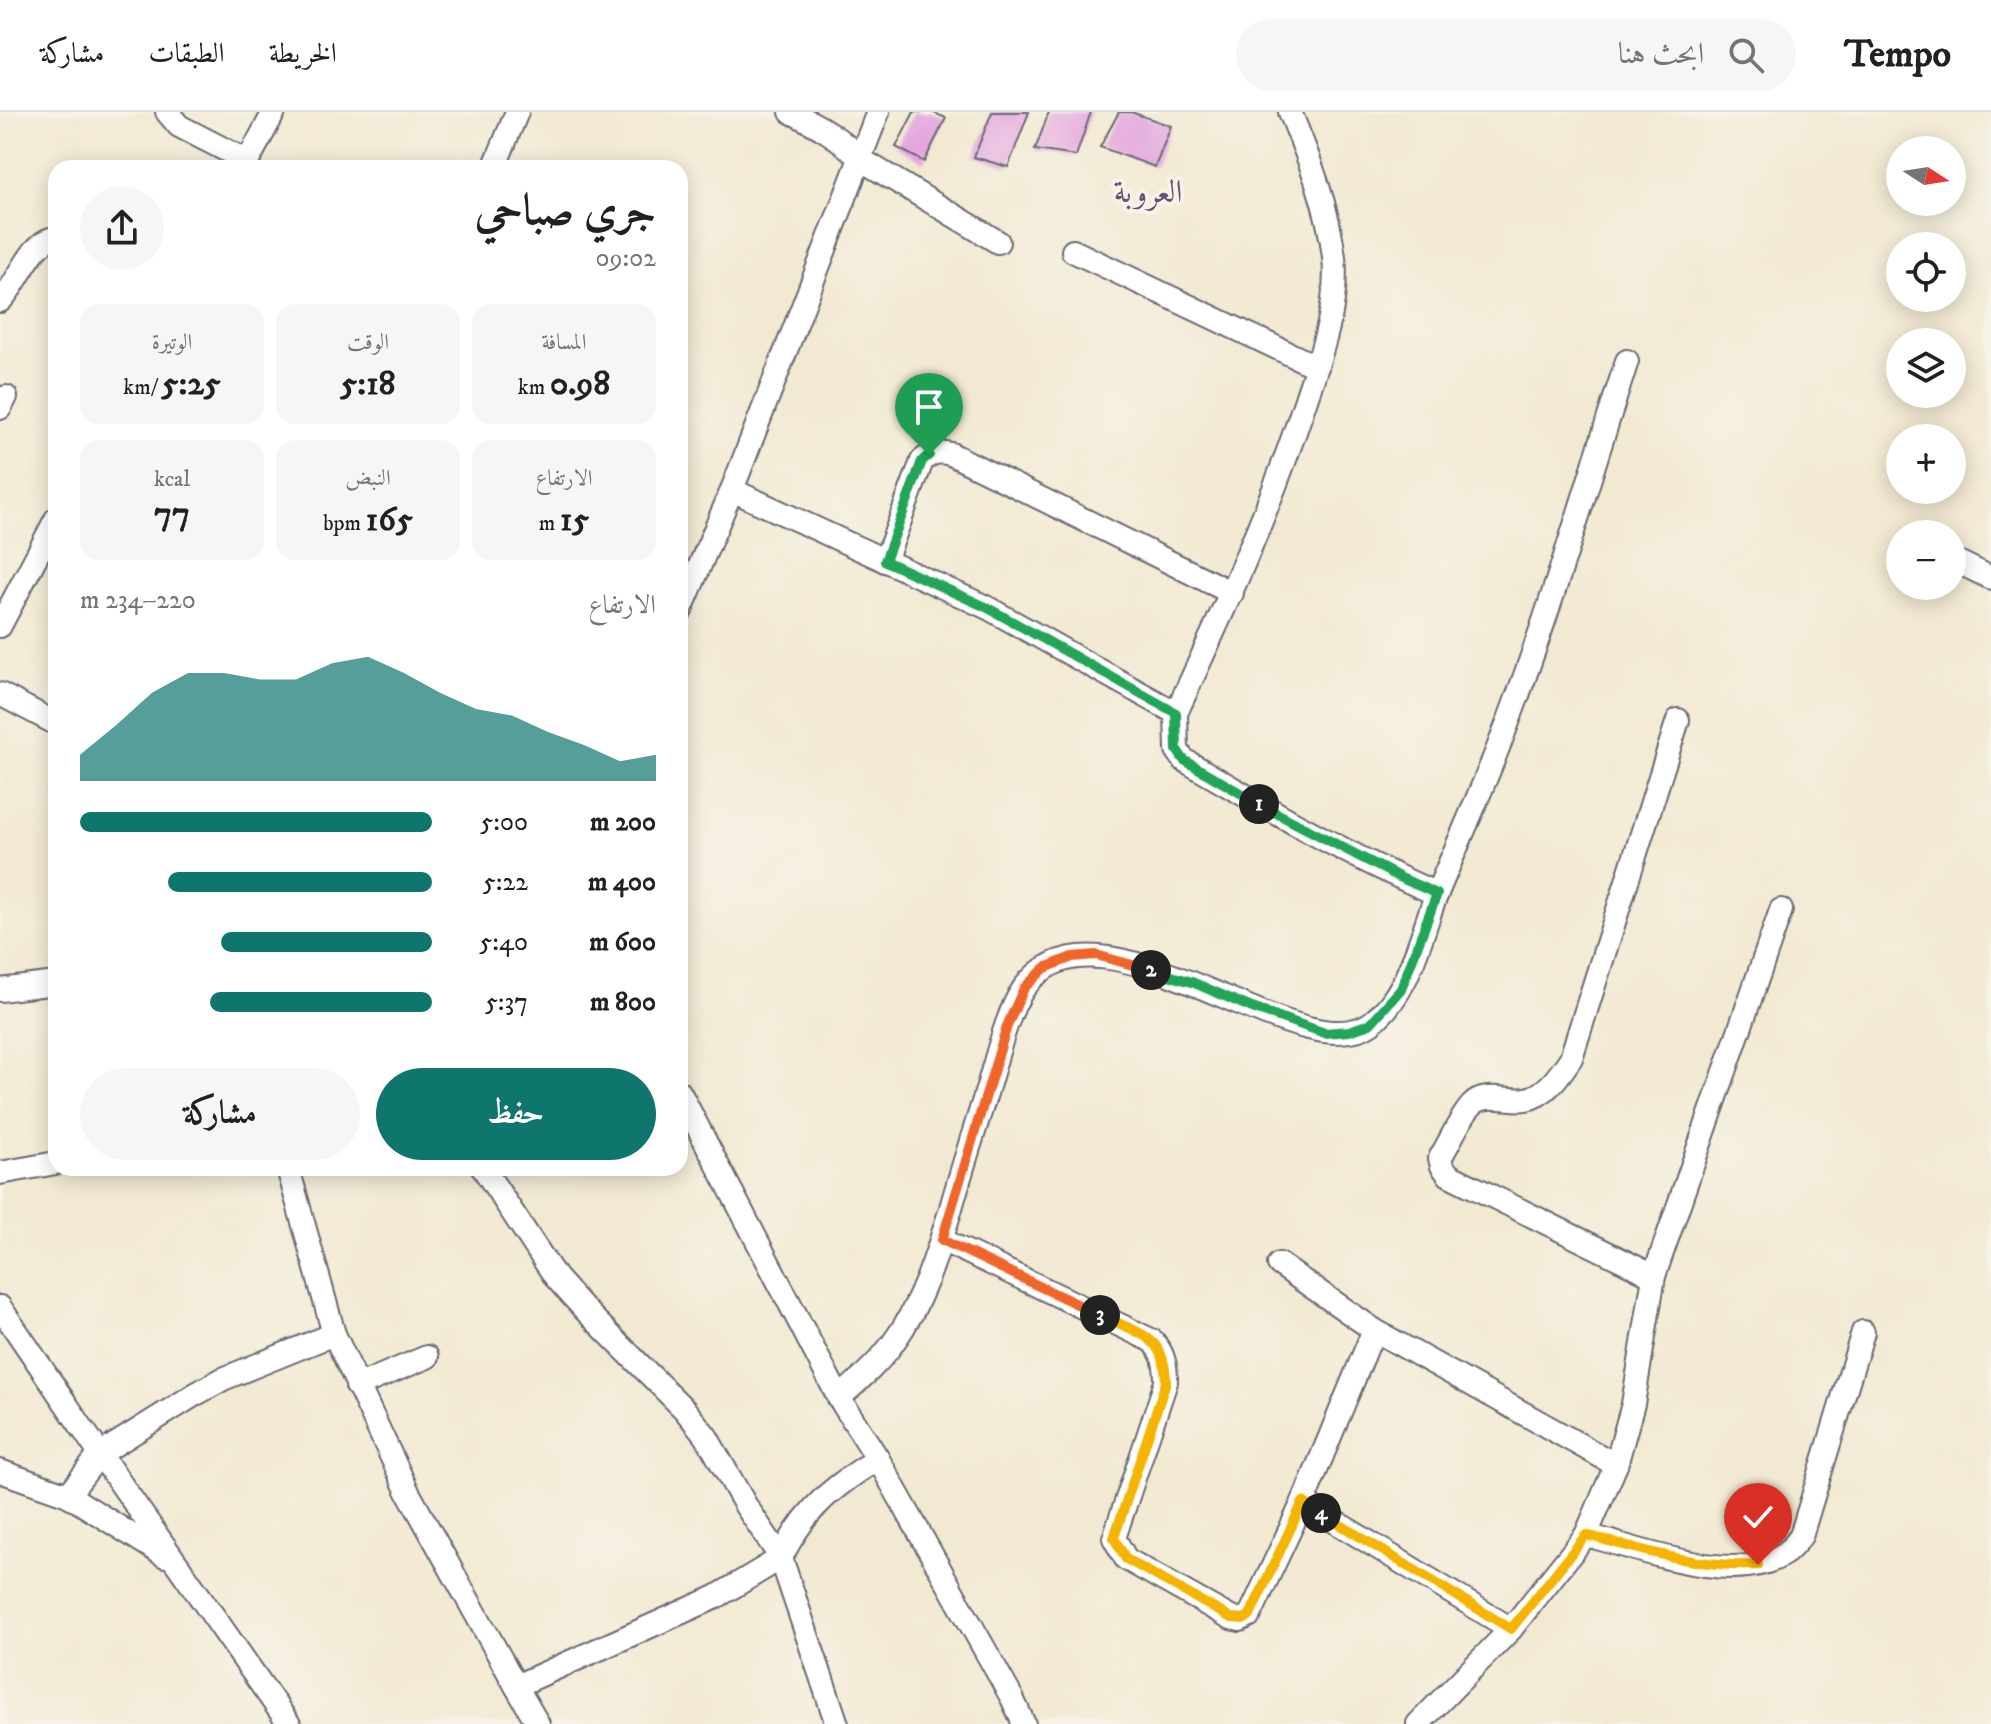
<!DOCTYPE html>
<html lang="ar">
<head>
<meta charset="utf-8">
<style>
  body { margin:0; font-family:"IM FELL DW Pica",Amiri,serif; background:#f6f6f6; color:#202124; direction:rtl; height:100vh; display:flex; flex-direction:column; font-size:30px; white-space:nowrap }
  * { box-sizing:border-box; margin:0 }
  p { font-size:26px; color:#757577 }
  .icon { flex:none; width:44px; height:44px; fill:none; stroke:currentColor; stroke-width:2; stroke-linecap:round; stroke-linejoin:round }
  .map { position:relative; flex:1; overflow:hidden; direction:ltr }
  .drawer { position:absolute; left:48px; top:48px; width:640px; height:1016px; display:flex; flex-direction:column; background:#fff; border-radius:24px; box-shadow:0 4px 20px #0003; direction:rtl }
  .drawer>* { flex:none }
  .needle { width:52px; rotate:102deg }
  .fabs { position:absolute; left:1886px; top:24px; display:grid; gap:16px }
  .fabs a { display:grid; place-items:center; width:80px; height:80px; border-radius:50%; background:#fff; box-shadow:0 4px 20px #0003; font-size:40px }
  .pin { position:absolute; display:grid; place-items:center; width:68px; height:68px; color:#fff; margin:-82px -34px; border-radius:50% 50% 50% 0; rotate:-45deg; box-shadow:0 0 8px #0007 }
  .pin .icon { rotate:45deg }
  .km { position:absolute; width:40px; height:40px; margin:-20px; border-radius:50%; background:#222; color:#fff; font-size:22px; line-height:40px; text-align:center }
  .round { display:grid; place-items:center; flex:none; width:84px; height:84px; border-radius:42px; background:#f6f6f6 }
  .overview { display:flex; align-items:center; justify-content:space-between; height:136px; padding:0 32px }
  h1 { font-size:44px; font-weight:700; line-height:60px }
  .metrics { display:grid; grid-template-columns:repeat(3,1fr); gap:12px; height:136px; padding:8px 32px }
  .metrics div { display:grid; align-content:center; border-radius:20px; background:#f6f6f6; text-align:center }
  .metrics b { font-size:34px; font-weight:700 }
  .metrics small { font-size:22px; font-weight:400 }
  .metrics p { font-size:22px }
  .chart { height:224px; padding:16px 32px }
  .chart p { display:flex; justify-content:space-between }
  .chart svg { width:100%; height:144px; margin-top:8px; fill:#0f766e; opacity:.7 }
  .primary-button { display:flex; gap:16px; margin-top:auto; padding:16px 32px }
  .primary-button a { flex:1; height:92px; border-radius:48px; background:#0f766e; color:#fff; font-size:32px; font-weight:700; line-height:92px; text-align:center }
  .primary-button a+a { background:#f6f6f6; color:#202124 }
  ul { padding:0 32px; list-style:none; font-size:26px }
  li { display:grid; grid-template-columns:128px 96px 1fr; align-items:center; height:60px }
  li i { height:20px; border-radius:10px; background:#0f766e }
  header { display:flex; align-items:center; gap:48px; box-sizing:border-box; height:112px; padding:0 40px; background:#fff; border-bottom:2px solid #e0e0e0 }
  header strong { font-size:38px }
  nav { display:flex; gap:44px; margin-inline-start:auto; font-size:28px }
  .search { width:560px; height:72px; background:#f6f6f6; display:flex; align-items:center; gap:20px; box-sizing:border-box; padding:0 28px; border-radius:44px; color:#757577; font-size:30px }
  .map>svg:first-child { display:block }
</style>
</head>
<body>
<header>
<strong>Tempo</strong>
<div class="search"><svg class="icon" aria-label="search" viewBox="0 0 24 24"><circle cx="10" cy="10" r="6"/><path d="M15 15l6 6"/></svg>ابحث هنا</div>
<nav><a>الخريطة</a><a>الطبقات</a><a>مشاركة</a></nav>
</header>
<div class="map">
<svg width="1991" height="1612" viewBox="0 0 1991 1612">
  <rect width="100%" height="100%" fill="#f7f3e8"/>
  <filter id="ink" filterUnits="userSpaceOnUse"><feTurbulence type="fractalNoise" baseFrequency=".0125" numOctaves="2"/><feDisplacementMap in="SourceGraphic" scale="16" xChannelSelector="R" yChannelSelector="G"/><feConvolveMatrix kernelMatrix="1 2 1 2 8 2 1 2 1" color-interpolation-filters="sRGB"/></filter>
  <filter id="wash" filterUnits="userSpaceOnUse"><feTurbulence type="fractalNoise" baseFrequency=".006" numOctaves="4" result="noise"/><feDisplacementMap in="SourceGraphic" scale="32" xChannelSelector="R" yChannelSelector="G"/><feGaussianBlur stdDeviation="1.8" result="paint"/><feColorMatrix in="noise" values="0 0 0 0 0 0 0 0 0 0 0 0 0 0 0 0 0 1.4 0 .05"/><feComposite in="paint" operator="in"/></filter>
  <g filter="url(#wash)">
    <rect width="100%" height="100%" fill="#f2e9d2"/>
    <g id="blocks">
      <g fill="#e3a4df">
        <path d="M914 0H932L946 6 924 50 896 35Z"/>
        <path d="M992 0H1029L1008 55 974 45Z"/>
        <path d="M1049 0H1091L1076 44 1035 38Z"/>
        <path d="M1119 0H1131L1171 14 1155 55 1100 35Z"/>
      </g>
    </g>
  </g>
  <g filter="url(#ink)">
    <use href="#blocks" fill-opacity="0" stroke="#6b6870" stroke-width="2"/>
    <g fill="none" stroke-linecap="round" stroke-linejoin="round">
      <g stroke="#6b6870" stroke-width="26">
        <g id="minor">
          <path d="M167 0 179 14 247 49"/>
          <path d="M791 0C817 13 840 25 860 47L998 130"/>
          <path d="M244 56 274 0"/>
          <path d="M494 56 517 0"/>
          <path d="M1073 139 1317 255"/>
          <path d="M0 189C19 172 31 127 56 126"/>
          <path d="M0 296 6 285"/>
          <path d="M732 378 988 496 1176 601 1177 638 1184 648C1266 696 1349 744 1437 782"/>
          <path d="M1952 447 1991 466"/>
          <path d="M885 449 922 349C932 340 938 339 951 342L1232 481"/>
          <path d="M680 500 732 378 878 0"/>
          <path d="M0 514 56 407"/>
          <path d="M0 582 55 611"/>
          <path d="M1176 601C1224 498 1271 395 1306 287 1321 242 1339 193 1334 145 1328 94 1309 46 1290 0"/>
          <path d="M0 878 56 871"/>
          <path d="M680 981 839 1286 878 1347 1012 1586 1024 1612"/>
          <path d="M288 1056 334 1222 408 1380 516 1574 716 1485 781 1446 746 1394 706 1324 684 1297 584 1197 556 1166 483 1056"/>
          <path d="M0 1061 56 1051"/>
          <path d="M942 1128 1153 1229C1164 1242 1166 1253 1166 1270L1114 1426 1126 1447 1231 1506 1240 1508 1250 1503 1303 1390 1374 1218"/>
          <path d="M1279 1152 1374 1218 1616 1353"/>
          <path d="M1654 1164 1449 1063 1442 1054 1440 1046C1450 1030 1459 1007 1472 993 1485 979 1510 990 1526 987 1547 983 1560 962 1571 946L1678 608"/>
          <path d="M0 1195 100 1342 289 1612"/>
          <path d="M357 1274 427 1245"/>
          <path d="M839 1286C858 1269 878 1252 893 1231 922 1192 937 1142 951 1096 962 1056 975 1017 987 978 996 949 1007 899 1024 876 1099 772 1299 963 1371 911 1410 882 1420 824 1437 781 1456 736 1476 691 1494 646 1546 516 1584 381 1627 249"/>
          <path d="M0 1359 68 1383 165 1444"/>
          <path d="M68 1383 100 1342 194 1283 223 1267 334 1222"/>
          <path d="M1303 1390 1511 1517"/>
          <path d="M1586 1423C1638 1436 1734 1475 1784 1442 1791 1438 1796 1430 1801 1424L1863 1220"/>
          <path d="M516 1574 538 1612"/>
          <path d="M837 1612 781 1446C804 1398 833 1374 878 1347"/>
          <path d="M1418 1612 1511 1517 1586 1423 1616 1353 1633 1292 1654 1164 1781 798"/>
        </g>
      </g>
      <use href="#minor" stroke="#fff" stroke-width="22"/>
    </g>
  </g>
  <g fill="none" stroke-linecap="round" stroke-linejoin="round" filter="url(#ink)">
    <g stroke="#fff" stroke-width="16">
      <path id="split-1" d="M929 343 922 349 885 449 988 496 1176 601 1177 638 1184 648 1259 692"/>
    </g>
    <g stroke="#fff" stroke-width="16">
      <path id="split-2" d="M1151 858 1192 870 1252 896 1325 921 1349 919 1370 912 1401 877 1437 782 1399 765 1259 692"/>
    </g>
    <g stroke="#fff" stroke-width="16">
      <path id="split-3" d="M1100 1203 942 1128 1007 914 1024 876 1045 856 1072 845 1096 843 1151 858"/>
    </g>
    <g stroke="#fff" stroke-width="16">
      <path id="split-4" d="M1100 1203C1139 1222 1165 1222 1166 1270L1114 1426 1126 1447 1231 1506 1245 1507 1250 1503 1303 1390 1321 1401"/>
    </g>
    <g stroke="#fff" stroke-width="16">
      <path id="split-5" d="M1321 1401 1511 1517 1586 1423C1643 1438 1698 1456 1758 1453"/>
    </g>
    <use href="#split-1" stroke="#22a559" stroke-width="10"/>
    <use href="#split-2" stroke="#22a559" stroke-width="10"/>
    <use href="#split-3" stroke="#f0652b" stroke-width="10"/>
    <use href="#split-4" stroke="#f5b400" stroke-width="10"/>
    <use href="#split-5" stroke="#f5b400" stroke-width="10"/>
  </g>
  <g text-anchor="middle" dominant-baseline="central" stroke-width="8" stroke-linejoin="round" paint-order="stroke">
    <g font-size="32" fill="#665074" stroke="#f7f3e8">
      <text x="1148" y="81">العروبة</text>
    </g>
  </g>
</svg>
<div class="fabs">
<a><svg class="needle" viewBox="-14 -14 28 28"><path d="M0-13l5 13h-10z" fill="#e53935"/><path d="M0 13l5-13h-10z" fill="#757577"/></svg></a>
<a><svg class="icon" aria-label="locate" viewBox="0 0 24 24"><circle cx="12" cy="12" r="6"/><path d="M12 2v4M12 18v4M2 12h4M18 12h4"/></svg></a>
<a><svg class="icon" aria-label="layers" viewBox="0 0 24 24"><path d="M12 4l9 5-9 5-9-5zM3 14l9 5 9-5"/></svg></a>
<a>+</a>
<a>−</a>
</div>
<div class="pin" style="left:929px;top:343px;background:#1e9e55"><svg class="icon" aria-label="arrive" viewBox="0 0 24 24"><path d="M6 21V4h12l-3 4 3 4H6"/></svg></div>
<div class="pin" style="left:1758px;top:1453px;background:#d93025"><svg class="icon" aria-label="check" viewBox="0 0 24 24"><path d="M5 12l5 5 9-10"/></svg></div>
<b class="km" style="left:1259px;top:692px">1</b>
<b class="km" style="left:1151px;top:858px">2</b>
<b class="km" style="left:1100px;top:1203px">3</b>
<b class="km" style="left:1321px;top:1401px">4</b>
<section class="drawer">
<div class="overview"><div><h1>جري صباحي</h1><p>09:02</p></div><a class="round"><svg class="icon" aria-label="share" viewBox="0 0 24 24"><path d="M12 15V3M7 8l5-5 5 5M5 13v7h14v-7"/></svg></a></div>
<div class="metrics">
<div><p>المسافة</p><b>0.98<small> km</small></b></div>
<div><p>الوقت</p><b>5:18</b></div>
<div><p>الوتيرة</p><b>5:25<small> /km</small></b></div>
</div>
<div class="metrics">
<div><p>الارتفاع</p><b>15<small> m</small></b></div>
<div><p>النبض</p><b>165<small> bpm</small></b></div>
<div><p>kcal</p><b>77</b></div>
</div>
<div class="chart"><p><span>الارتفاع</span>220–234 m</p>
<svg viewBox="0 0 160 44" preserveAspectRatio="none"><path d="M0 44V36L10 27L20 17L30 11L40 11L50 13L60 13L70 8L80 6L90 11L100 17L110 22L120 24L130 29L140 33L150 38L160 36V44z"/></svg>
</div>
<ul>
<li><b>200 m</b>5:00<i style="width:100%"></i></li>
<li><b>400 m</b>5:22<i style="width:75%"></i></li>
<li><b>600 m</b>5:40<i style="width:60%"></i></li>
<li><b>800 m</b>5:37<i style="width:63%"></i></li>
</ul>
<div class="primary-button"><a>حفظ</a><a>مشاركة</a></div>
</section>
</div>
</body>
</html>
